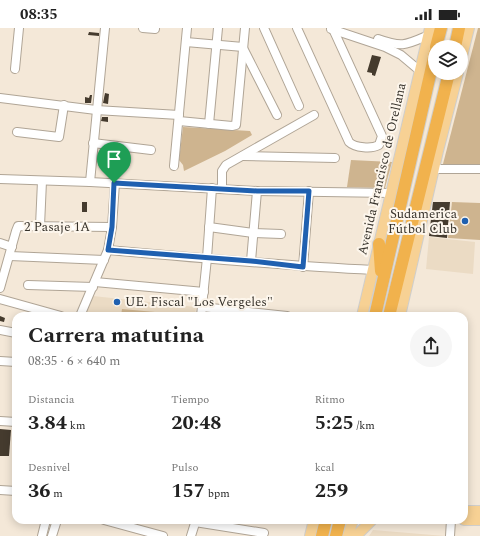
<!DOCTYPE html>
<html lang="es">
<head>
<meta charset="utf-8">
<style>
  body { margin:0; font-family:Spectral,serif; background:#f6f6f6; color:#222; height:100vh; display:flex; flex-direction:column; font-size:15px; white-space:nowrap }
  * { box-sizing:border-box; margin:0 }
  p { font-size:13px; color:#767676 }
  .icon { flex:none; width:22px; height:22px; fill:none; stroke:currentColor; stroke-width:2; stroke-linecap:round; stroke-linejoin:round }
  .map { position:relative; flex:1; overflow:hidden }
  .side { position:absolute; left:12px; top:284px; width:456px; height:212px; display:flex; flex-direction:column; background:#fff; border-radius:12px; box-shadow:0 2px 10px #0003 }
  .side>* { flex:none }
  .controls { position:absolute; left:428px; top:12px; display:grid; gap:8px }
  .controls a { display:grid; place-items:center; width:40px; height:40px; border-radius:50%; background:#fff; box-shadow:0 2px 10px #0003; font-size:20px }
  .pin { position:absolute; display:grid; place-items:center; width:34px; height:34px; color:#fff; margin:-41px -17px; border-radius:50% 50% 50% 0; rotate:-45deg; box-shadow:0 0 4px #0007 }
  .pin .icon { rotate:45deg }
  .round { display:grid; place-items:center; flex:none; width:42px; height:42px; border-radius:21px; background:#f6f6f6 }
  .headline { display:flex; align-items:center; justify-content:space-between; height:68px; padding:0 16px }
  h1 { font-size:22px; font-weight:700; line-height:30px }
  .figures { display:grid; grid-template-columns:repeat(3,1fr); gap:6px; height:68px; padding:4px 16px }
  .figures div { display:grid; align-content:center }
  .figures b { font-size:20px; font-weight:700 }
  .figures small { font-size:11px; font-weight:400 }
  .figures p { font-size:11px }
  .status { display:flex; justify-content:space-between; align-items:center; height:28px; padding:0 20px; background:#fff; direction:ltr }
  .status svg { height:11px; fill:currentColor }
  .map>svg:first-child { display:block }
</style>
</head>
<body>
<div class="status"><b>08:35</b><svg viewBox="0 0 49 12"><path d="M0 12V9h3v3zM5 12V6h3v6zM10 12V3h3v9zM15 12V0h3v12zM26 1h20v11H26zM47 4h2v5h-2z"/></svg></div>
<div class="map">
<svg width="480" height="508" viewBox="0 0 480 508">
  <rect width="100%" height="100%" fill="#f4e8d8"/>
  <g fill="#ebdbc4">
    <path d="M429 209 475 214 473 246 426 241Z"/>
    <path d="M93 268 196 279 195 288H84Z"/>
    <path d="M373 502 445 508H369Z"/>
  </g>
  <g fill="#ceb48f">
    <path d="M478 0H480V136H443Z"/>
    <path d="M183 99 250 103 252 107 225 123 184 143 183 137 179 132Z"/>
    <path d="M351 132 392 134 385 160 347 159Z"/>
    <path d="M452 174 480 175V212L448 210Z"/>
    <path d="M122 281 166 285V288H121Z"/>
  </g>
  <g fill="#453b2e">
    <path d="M89 4 99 5V8L88 7Z"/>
    <path d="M372 27 381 29 375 48 372 47V45L367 44Z"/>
    <path d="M105 65 109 66 108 76 103 75Z"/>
    <path d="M90 67H92L91 75H85V69L89 70Z"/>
    <path d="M102 89H108V94L101 93Z"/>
    <rect x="82" y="174" width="5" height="10"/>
    <path d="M433 174H450L447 210 429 208Z"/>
    <path d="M0 288 5 290 4 294 0 293Z"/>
    <path d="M0 401 11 402 9 428H0Z"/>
  </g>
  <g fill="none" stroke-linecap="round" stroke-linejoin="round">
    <g stroke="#b0a596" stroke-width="10">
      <g id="minor">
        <path d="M143 0 155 1"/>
        <path d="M264 0 299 78"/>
        <path d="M297 0 349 114C355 120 372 121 379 117L382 108 333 1V0"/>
        <path d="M331 1 385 19 401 27 420 43"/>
        <path d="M378 11C403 20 406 17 429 7"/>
        <path d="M186 14 243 19"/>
        <path d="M243 20 277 87"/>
        <path d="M15 41 19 0"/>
        <path d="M0 70 96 82 179 87"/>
        <path d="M179 93 232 98 236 97 245 0"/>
        <path d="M209 96 218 0"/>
        <path d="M17 104 59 109 64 77"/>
        <path d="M93 115 151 122"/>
        <path d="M243 128 335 130"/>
        <path d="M174 138 187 0"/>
        <path d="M434 141H480"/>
        <path d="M0 151 90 154 257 163 391 165"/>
        <path d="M90 154 105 0"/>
        <path d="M222 161V143L226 137 314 87"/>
        <path d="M40 198 42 153"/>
        <path d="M209 199 253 205 281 206"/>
        <path d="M0 215 12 219"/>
        <path d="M108 222C197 230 285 238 373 242"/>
        <path d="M10 228 104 232"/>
        <path d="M251 233 257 163"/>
        <path d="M303 239 309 163"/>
        <path d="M95 254 204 264"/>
        <path d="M28 257 93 259"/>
        <path d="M0 260 16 203 18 198 112 199"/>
        <path d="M0 271 61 288"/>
        <path d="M202 279 287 288"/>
        <path d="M80 288 108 222 112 199 115 155"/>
        <path d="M201 288 207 230 212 160"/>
        <path d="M0 302 16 305"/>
        <path d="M0 333 16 334"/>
        <path d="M0 393 16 394"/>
        <path d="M0 462 16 463"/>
        <path d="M104 492 163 508"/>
        <path d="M195 494 264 505"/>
        <path d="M42 508 46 492"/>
        <path d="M52 508 57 492"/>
        <path d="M191 508 196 492"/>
        <path d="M450 508 451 492"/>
      </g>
    </g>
    <g stroke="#cfcecc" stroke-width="12">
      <g id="major">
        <path d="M461 32 469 0"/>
        <path d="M362 288 430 0"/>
        <path d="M400 288 438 123 458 45"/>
        <path d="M464 483H480"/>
        <path d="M464 492H480"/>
        <path d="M310 508 314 492"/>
        <path d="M348 508 353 492"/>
        <path d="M356 508 372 492"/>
      </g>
    </g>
    <g stroke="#cfcecc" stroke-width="14">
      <g id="highway">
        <path d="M436 19 441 0"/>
        <path d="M455 19 459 0"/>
        <path d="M379 216 381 243"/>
        <path d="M375 288 435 25"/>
        <path d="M389 288 449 45"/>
        <path d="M322 508 326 492"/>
        <path d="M336 508 340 492"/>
      </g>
    </g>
    <use href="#minor" stroke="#fff" stroke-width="8"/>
    <use href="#major" stroke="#f7d194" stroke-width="10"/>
    <use href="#highway" stroke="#f1b24d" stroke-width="12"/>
  </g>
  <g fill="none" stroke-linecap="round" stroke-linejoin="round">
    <g stroke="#fff" stroke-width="8">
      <path id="route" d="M114 155 257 163H309L303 239 251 233 108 222 112 199Z"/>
    </g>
    <use href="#route" stroke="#1f60b0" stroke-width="5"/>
  </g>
  <g fill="#1f60b0" stroke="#fdf6ec" stroke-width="1.5">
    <circle cx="465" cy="193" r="4"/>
    <circle cx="117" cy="274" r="4"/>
  </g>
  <g text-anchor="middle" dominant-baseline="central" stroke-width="4" stroke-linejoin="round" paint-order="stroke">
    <g font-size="13" fill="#35312a" stroke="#fdf6ec">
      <text transform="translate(382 141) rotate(-77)">Avenida Francisco de Orellana</text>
      <text x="57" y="199">2 Pasaje 1A</text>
    </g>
    <g font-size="13" fill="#35312a" stroke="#fdf6ec" text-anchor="end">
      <text x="457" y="186">Sudamerica<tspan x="457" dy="15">Fútbol Club</tspan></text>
      <text x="125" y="274" text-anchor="start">UE. Fiscal "Los Vergeles"</text>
    </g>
  </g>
</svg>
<div class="controls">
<a><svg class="icon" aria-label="layers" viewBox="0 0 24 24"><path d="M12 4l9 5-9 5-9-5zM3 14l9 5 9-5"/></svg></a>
</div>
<div class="pin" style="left:114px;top:155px;background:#1e9e55"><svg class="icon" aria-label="arrive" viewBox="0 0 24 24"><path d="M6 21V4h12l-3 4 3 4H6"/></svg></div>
<section class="side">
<div class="headline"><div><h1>Carrera matutina</h1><p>08:35 · 6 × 640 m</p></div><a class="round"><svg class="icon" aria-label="share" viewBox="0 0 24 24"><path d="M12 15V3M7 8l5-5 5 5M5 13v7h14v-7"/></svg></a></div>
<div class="figures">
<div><p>Distancia</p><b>3.84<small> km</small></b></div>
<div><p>Tiempo</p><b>20:48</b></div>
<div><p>Ritmo</p><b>5:25<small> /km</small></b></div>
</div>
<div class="figures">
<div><p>Desnivel</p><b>36<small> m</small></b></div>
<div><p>Pulso</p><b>157<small> bpm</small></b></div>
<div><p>kcal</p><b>259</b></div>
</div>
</section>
</div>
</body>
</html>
